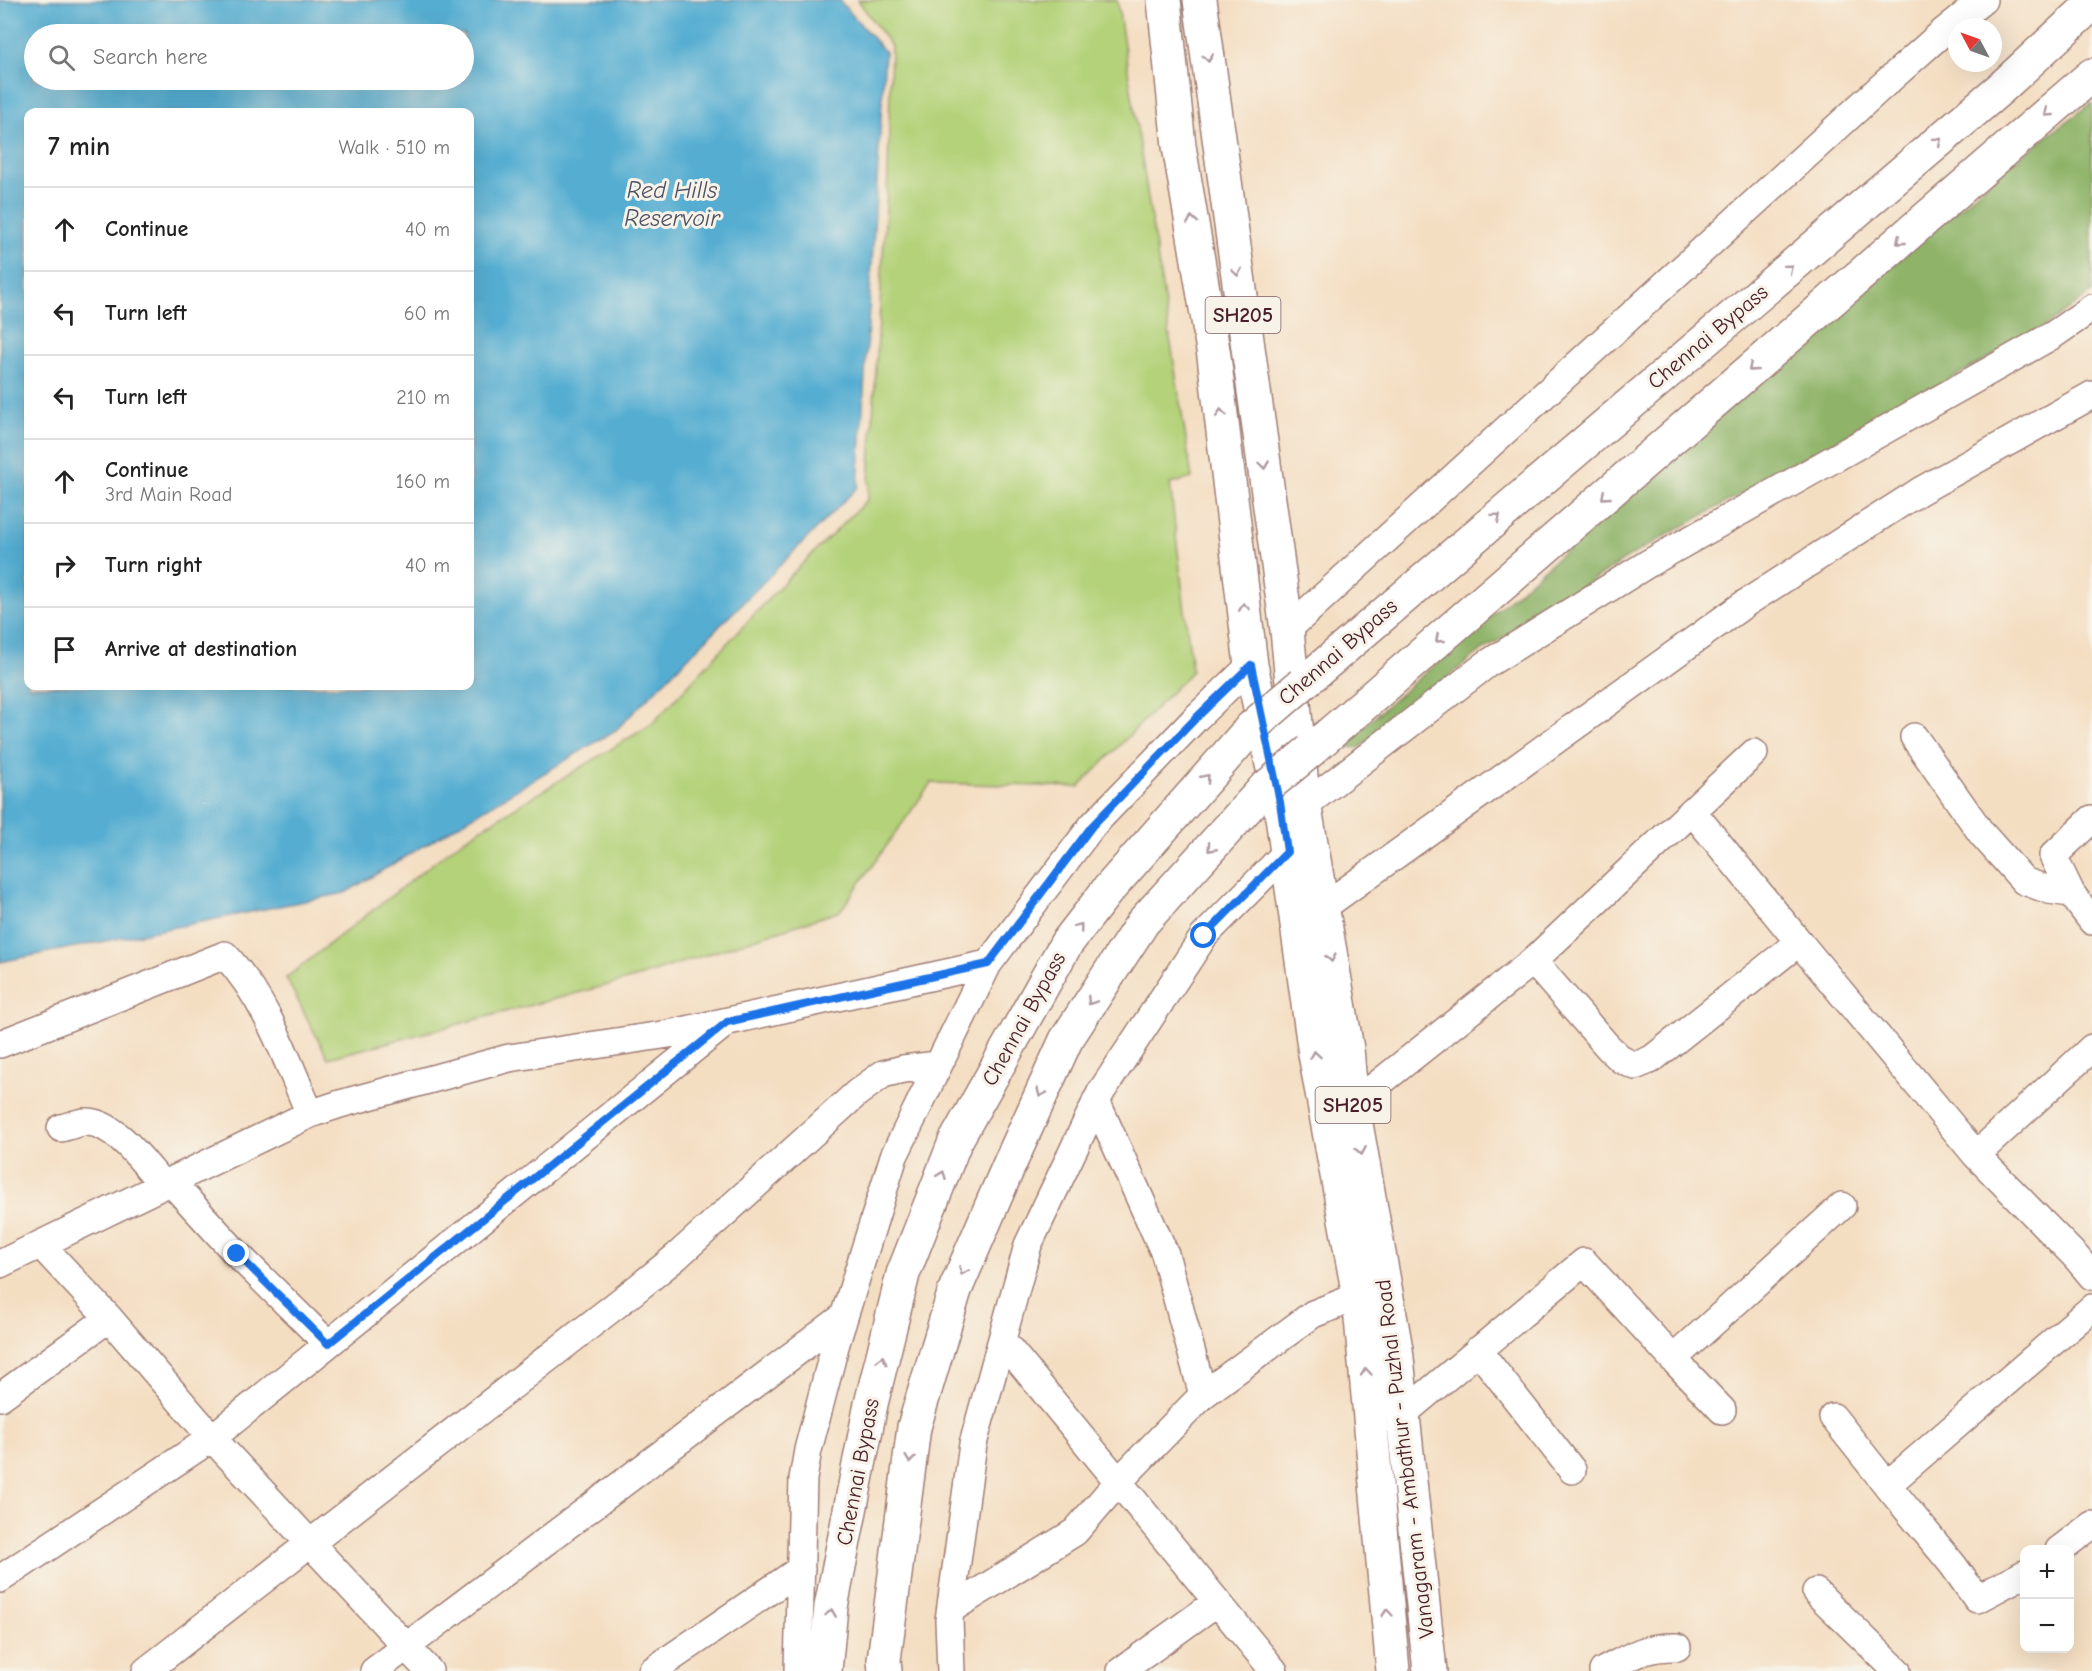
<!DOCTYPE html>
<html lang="en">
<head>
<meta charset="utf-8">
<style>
	:root { --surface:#fff; --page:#f6f6f6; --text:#222; --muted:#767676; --line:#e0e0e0 }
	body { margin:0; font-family:"Comic Neue",sans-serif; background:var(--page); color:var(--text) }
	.controls { position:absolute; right:18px; bottom:18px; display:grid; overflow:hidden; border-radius:12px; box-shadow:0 6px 24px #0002 }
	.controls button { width:54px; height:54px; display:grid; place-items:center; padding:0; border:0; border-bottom:2px solid var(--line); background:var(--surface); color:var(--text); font:30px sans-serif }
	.compass { position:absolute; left:1948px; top:18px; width:54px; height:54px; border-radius:50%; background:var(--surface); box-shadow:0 6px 24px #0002; rotate:311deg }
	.stop { position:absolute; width:18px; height:18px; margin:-14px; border:4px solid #1a73e8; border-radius:50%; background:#fff }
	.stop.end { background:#1a73e8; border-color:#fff; box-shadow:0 2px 6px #0008 }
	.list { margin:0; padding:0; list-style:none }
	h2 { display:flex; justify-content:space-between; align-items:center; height:78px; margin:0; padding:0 24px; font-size:26px }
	h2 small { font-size:20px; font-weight:400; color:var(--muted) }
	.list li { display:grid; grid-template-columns:39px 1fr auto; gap:18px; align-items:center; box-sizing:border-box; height:84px; padding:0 24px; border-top:2px solid var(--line) }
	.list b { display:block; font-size:22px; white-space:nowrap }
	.list p { margin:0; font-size:20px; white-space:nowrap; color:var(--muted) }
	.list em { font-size:20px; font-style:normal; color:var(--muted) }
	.icon { flex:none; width:33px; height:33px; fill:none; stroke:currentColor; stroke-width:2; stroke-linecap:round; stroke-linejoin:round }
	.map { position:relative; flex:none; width:2092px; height:1671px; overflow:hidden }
	.search { position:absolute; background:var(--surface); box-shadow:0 6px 24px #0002; left:24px; top:24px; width:450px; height:66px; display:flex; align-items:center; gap:15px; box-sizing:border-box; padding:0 21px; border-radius:33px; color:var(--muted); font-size:22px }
	.panel { position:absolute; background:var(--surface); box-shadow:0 6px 24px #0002; left:24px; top:108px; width:450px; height:582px; border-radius:12px }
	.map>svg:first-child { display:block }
</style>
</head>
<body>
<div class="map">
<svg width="2092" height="1671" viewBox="0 0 2092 1671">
	<rect width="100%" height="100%" fill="#f7f3e8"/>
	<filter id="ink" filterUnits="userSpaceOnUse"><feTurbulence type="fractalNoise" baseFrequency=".0167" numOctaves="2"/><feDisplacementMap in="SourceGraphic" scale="12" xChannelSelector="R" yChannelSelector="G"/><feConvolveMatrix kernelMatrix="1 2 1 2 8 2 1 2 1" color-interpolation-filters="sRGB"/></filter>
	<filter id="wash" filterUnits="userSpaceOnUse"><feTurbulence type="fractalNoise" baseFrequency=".008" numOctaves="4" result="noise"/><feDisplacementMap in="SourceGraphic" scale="24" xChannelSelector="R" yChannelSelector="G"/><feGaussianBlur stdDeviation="1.35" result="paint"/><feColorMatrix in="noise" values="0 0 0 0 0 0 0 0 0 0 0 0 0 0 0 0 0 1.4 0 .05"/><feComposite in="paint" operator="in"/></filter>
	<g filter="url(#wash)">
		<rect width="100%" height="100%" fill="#f4dec2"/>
		<path fill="#b4d279" stroke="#7f7852" stroke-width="1.5" d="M 858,0 L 1117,0 L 1192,478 L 1170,484 L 1192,671 L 1079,787 L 931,783 L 840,911 L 635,978 L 328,1058 L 286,978 L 464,839 L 652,724 L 789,577 L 868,499 L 888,175 L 891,46 Z"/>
		<path fill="#8fb469" stroke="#6c6a4a" stroke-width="1.5" d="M 2092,103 L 2092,292 L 2046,326 L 1638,551 L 1477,654 L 1359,748 L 1341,746 L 2006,167 Z"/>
		<path fill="#54add1" stroke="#4f667e" stroke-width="1.5" fill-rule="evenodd" d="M 0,0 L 839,0 L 885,52 L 858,487 L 616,730 L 345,893 L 0,962 ZM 34,34 L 464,34 L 464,80 L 34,80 ZM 28,112 L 470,112 L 470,686 L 28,686 Z"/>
	</g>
	<g filter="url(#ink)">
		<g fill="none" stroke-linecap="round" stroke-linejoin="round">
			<defs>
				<path id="minor" d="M 1287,630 L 1880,88 L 1942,33 L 1983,0
					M 1914,737 L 1982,834 L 2024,881 L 2049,890 L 2071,893
					M 1305,805 L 1487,664 L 1649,563 L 2053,335 L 2092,308
					M 1692,811 L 1799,942
					M 2092,819 L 2053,856 L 2071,893 L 2092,921
					M 1322,908 L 1746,603 L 1920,491 L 2092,395
					M 1533,961 L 1754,753
					M 0,1044 L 225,955 C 267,1001 286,1058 310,1114
					M 1096,1101 L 1165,1254 L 1203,1395
					M 1353,1104 L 1533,961 L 1608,1047 L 1622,1060 L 1635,1066 L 1652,1059 L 1799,942 L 1976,1155 L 2076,1257 L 2092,1276
					M 61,1128 C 69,1126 77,1123 84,1122 C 115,1120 145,1165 163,1185
					M 1976,1155 L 2092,1048
					M 171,1182 L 237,1254 L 328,1344
					M 41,1245 L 109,1318 L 212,1438 L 429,1671
					M 0,1264 L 310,1114 L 340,1104 L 509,1058 L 669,1034 L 988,964
					M 1002,1340 L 1274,1671
					M 1478,1350 L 1572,1470
					M 1673,1359 L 1842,1206
					M 0,1397 L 109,1318
					M 1404,1413 L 1584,1262 L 1673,1359 L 1722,1410
					M 1833,1417 L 1887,1485 L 1953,1565 L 1977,1599 L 2024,1574
					M 1887,1485 L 2092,1308
					M 2059,1550 L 2092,1525
					M 0,1579 L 212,1438 L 723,1025
					M 1816,1592 L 1897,1671
					M 951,1609 L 1075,1532 L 1118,1482 L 1203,1395 L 1313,1314 L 1359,1296
					M 146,1671 L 634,1291 L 676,1257 L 857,1093 L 883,1074 L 903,1069 L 938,1065
					M 374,1671 L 843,1317
					M 652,1671 L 801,1569
					M 798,1671 L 803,1479 L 808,1450 L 835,1346 L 894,1156 L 988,964 L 1092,826 L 1196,718 L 1251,665
					M 951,1671 L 949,1620 L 973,1444 L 1028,1245 L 1101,1092 L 1204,936 L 1287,852 L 1300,842
					M 1121,1671 L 1217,1602
					M 1603,1671 C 1632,1656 1644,1646 1677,1647"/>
				<path id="major" d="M 1164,0 L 1179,146 L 1214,356 L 1251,665 L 1280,802 L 1315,1054 L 1359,1296 L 1393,1671
					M 1200,0 L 1287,630 L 1303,797 L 1347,1049 L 1351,1096 L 1396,1349 L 1430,1671"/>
				<path id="highway" d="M 1302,684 L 2001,88 L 2092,4
					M 1310,751 L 2092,75
					M 825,1671 L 831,1607 L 871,1404 L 903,1274 L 955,1142 L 1066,944 L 1107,891 L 1252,727
					M 885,1671 L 884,1660 L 914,1427 L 955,1290 L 1010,1163 L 1066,1040 L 1143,922 L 1264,789"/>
			</defs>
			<use href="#minor" stroke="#9f7e76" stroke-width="30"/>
			<use href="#major" stroke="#9f7e76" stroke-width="36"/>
			<use href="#highway" stroke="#9f7e76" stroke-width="36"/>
			<use href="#minor" stroke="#fff" stroke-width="27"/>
			<use href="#major" stroke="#fff" stroke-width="33"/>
			<use href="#highway" stroke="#fff" stroke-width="33"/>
			<defs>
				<path id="highway-bridge" d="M 1252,727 L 1302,684
					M 1264,789 L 1310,751"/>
			</defs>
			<use href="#highway-bridge" stroke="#9f7e76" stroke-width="36" stroke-linecap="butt"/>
			<use href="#highway-bridge" stroke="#fff" stroke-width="33"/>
		</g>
		<defs><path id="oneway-chevron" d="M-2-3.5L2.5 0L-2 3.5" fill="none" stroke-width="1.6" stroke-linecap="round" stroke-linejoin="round" transform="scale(1.5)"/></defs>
		<g stroke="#ae9aa0">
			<use href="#oneway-chevron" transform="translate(1208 58) rotate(82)"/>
			<use href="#oneway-chevron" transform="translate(2048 113) rotate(139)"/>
			<use href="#oneway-chevron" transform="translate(1938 141) rotate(-40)"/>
			<use href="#oneway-chevron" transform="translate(1192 220) rotate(-99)"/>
			<use href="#oneway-chevron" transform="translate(1900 241) rotate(139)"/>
			<use href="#oneway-chevron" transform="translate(1789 268) rotate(-40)"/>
			<use href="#oneway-chevron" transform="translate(1237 272) rotate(82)"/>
			<use href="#oneway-chevron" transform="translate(1752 368) rotate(139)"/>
			<use href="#oneway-chevron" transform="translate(1221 413) rotate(-97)"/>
			<use href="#oneway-chevron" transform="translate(1264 465) rotate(82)"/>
			<use href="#oneway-chevron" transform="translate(1605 496) rotate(139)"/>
			<use href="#oneway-chevron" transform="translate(1497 517) rotate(-40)"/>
			<use href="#oneway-chevron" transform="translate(1244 607) rotate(-97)"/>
			<use href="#oneway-chevron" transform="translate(1439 639) rotate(139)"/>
			<use href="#oneway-chevron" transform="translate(1206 778) rotate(-49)"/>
			<use href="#oneway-chevron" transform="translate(1211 848) rotate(132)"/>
			<use href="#oneway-chevron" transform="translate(1079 927) rotate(-52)"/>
			<use href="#oneway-chevron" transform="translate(1331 958) rotate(80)"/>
			<use href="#oneway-chevron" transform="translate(1091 1001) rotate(123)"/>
			<use href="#oneway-chevron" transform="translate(1315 1055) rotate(-99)"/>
			<use href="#oneway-chevron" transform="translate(1041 1093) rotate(114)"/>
			<use href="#oneway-chevron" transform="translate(1361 1151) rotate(80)"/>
			<use href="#oneway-chevron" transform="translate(942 1175) rotate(-69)"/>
			<use href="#oneway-chevron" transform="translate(963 1271) rotate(113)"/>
			<use href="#oneway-chevron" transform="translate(882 1360) rotate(-76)"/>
			<use href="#oneway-chevron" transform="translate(1366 1372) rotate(-95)"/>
			<use href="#oneway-chevron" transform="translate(910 1459) rotate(97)"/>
			<use href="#oneway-chevron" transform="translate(831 1613) rotate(-82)"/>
			<use href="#oneway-chevron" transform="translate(1387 1613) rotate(-95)"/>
		</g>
	</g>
	<g fill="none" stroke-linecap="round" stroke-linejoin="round" filter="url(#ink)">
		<path stroke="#1a73e8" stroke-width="8" d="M 237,1254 L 328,1344 L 727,1022 L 988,964 L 1092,826 L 1196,718 L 1251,665 L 1280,802 L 1287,852 L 1204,936"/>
	</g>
	<g text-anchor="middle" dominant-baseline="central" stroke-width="6" stroke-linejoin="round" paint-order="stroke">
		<g fill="#f7f3e8" stroke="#7e5f64" stroke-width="1.5">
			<rect x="1205.5" y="297" width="75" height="36" rx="4.5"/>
			<rect x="1315.5" y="1087" width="75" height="36" rx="4.5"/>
		</g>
		<g font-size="21" font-weight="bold" fill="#4a1f2b">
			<text x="1243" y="315">SH205</text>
			<text x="1353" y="1105">SH205</text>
		</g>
		<g font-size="22" fill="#4a1f2b" stroke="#f7f3e8">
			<text transform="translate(1708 337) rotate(-40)">Chennai Bypass</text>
			<text transform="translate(1338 652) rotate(-41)">Chennai Bypass</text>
			<text transform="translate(1024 1019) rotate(-61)">Chennai Bypass</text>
			<text transform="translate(1405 1459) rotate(-97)">Vanagaram - Ambathur - Puzhal Road</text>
			<text transform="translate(858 1472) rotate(-79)">Chennai Bypass</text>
		</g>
		<g font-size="24" font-style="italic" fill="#4e5165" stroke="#f7f3e8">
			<text x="672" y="190">Red Hills<tspan x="672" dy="28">Reservoir</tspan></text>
		</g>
	</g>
</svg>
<div class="controls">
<button>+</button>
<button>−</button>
</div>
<svg class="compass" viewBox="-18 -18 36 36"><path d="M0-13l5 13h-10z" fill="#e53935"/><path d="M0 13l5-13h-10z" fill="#767676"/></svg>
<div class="stop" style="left:1204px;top:936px"></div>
<div class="stop end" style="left:237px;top:1254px"></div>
<div class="search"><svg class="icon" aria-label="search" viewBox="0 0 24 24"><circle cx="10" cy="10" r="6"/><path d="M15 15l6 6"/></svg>Search here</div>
<section class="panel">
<h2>7 min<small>Walk · 510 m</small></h2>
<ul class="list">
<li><svg class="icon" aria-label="ahead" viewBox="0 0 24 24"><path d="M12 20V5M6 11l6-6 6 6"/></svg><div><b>Continue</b></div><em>40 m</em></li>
<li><svg class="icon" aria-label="left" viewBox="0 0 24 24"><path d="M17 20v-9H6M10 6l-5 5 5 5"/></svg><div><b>Turn left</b></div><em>60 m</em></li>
<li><svg class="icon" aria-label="left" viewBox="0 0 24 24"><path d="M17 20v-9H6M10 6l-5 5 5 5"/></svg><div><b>Turn left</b></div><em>210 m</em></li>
<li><svg class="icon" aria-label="ahead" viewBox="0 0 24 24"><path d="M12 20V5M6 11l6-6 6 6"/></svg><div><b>Continue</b><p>3rd Main Road</p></div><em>160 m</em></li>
<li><svg class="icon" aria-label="right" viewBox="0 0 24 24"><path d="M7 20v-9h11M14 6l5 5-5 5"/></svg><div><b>Turn right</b></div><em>40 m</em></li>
<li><svg class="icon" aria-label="arrive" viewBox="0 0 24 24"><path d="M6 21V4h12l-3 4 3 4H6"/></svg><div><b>Arrive at destination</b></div></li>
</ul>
</section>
</div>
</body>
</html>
